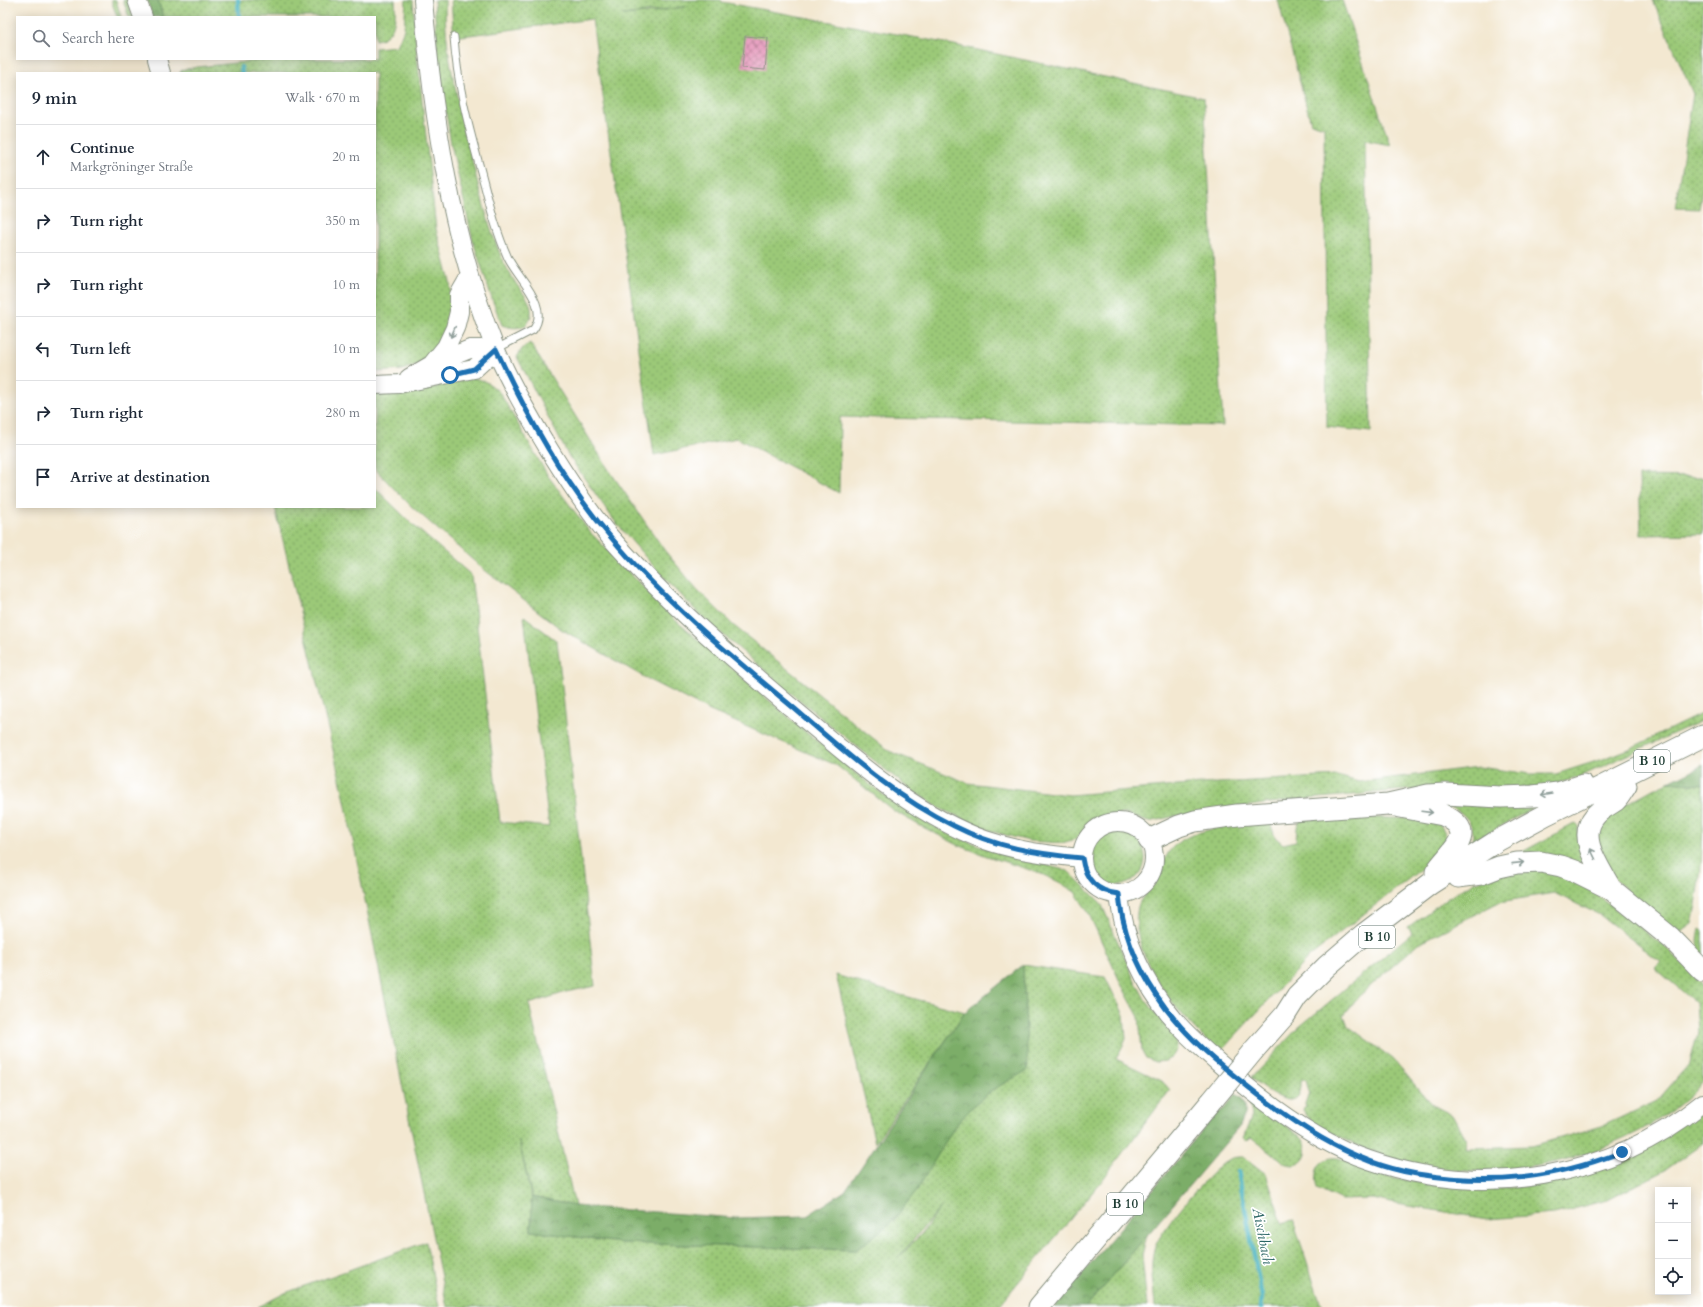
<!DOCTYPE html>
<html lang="en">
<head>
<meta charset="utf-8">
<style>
	:root { --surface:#fff; --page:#f6f6f7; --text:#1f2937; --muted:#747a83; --line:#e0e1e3 }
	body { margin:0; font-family:Cardo,serif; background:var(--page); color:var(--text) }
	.controls { position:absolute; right:12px; bottom:12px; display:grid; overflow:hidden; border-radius:0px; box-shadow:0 2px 10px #0003 }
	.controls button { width:36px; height:36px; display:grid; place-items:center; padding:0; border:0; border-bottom:1px solid var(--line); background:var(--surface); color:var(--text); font:20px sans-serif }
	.stop { position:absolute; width:12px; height:12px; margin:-9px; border:3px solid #1f6fb2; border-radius:50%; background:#fff }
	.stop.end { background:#1f6fb2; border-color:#fff; box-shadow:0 1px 4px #0008 }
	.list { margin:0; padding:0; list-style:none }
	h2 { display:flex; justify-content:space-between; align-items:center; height:52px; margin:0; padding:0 16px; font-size:17px }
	h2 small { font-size:13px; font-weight:400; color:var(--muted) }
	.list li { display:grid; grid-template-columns:26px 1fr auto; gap:12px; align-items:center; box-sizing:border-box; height:64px; padding:0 16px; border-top:1px solid var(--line) }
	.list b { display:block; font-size:15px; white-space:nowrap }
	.list p { margin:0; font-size:13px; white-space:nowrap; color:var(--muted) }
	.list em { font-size:13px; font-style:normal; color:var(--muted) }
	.icon { flex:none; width:22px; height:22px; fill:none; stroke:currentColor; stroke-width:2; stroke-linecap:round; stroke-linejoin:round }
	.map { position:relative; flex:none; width:1703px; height:1307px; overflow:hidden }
	.search { position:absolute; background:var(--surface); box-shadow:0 2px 10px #0003; left:16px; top:16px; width:360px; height:44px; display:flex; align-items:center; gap:10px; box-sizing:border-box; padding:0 14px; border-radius:0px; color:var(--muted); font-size:15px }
	.panel { position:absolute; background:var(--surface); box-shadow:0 2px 10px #0003; left:16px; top:72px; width:360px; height:436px; border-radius:0px }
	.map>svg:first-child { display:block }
</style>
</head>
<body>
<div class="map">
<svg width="1703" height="1307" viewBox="0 0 1703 1307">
	<defs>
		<pattern id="grass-dots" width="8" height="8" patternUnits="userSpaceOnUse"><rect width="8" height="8" fill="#9bc978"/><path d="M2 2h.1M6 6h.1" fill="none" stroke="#7ea463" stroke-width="1.8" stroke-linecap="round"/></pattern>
		<pattern id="forest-crowns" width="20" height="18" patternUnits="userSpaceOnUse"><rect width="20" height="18" fill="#7cad68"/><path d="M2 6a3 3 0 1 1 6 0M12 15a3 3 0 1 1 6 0" fill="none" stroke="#658e56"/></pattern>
		<pattern id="building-cross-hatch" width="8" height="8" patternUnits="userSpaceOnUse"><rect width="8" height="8" fill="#e8a3c2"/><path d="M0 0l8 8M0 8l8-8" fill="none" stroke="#bb869e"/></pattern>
	</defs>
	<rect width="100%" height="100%" fill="#fff"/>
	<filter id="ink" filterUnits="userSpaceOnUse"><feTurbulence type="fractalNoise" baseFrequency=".025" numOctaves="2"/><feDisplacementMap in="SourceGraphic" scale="8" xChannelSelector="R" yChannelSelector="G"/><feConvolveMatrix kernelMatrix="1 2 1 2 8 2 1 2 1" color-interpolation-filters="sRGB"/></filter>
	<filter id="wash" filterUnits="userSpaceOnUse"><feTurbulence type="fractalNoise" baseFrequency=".012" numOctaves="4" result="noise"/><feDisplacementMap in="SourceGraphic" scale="16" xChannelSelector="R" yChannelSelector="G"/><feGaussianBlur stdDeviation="0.9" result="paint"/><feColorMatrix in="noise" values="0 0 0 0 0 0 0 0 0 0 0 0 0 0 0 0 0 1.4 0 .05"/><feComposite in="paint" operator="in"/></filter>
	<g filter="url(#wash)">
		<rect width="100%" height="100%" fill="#f3e8d1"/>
		<path fill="url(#grass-dots)" stroke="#5d8356" fill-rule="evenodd" d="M 111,0 L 116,0 L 121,17 L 117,17 Z
			M 123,0 L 127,0 L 133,17 L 129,17 Z
			M 158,0 L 395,0 C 396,16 396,38 375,40 L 375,17 L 163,17 Z
			M 406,0 L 413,0 L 416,45 L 436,229 L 450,282 L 452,302 L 450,325 L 434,353 L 418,364 L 403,370 L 375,372 L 375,73 L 179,73 L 182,70 L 197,67 L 273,59 L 375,59 L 375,48 L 397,46 L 404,29 Z
			M 434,0 L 445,0 C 444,46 455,87 465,131 C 475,172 484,214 500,254 C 504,264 511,276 517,285 C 522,293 530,299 531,309 C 533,328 517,331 502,325 L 492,299 L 473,241 L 451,144 L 438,61 Z
			M 451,0 L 721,0 L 722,2 L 940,42 L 1204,98 L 1223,426 L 840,417 L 839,493 L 737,438 L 654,455 L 592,19 L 454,37 ZM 690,6 L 648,13 L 623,15 Z
			M 1278,0 L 1342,0 L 1390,145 L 1365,140 L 1371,432 L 1327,427 L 1324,127 L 1311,123 Z
			M 1653,0 L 1703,0 L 1703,186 L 1699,209 L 1675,208 L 1693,94 Z
			M 530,343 L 607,467 L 665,551 L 696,588 L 734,626 L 889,751 L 968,783 L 1070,795 L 1200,784 L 1337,776 L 1359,782 L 1479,767 L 1531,774 L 1556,774 L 1603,759 L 1629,749 L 1703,713 L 1703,720 L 1577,778 L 1539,788 L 1403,790 L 1363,794 L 1286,801 L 1181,815 L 1148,822 L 1125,814 L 1118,814 L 1100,817 L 1075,839 L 1062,843 L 1029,841 L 994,832 L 941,809 L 908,788 L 791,693 L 700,615 L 656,569 L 616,523 L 568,455 L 517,357 L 522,349 Z
			M 472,378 C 485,380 491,384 500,393 L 548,476 L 590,532 L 674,619 L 807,733 L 858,775 L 897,805 L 920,819 L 951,835 L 1004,854 L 1068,871 L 1101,903 L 1133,977 L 1145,999 L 1175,1038 L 1177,1049 L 1172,1057 L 1165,1061 L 1156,1062 L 1146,1058 L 1142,1051 L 1139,1017 L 1122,986 L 1088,912 L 1075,892 L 1059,882 L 1039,873 L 987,856 L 958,845 L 917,824 L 894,811 L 836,765 L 710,711 L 649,680 L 561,629 L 482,568 L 410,505 L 375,469 L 375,395 L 411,393 Z
			M 1639,476 L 1703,477 L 1703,534 L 1641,535 Z
			M 375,488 L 413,525 L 471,575 L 500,822 L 549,827 L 524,616 L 557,641 L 595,986 L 566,992 L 529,1004 L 575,1206 L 532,1197 L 519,1141 L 532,1201 L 531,1231 L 621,1243 L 856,1250 L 939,1153 L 955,1126 L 976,1103 L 992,1090 L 1027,1070 L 1023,965 L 1105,977 L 1124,1015 L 1126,1039 L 1116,1059 L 1162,1081 L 1170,1090 L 1100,1183 L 998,1307 L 447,1307 L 344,796 L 275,507 L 375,507 ZM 941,1207 L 922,1233 L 897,1259 Z
			M 1669,782 L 1703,785 C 1703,829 1703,882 1692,924 L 1682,931 L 1671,928 L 1639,903 L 1613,876 L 1597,839 L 1599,826 L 1611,812 L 1653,789 Z
			M 1440,804 L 1537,806 L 1473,842 C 1472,838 1473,837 1473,833 C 1471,816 1455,807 1440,804 Z
			M 1347,817 L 1426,819 L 1438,822 C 1451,839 1447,843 1434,859 L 1309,957 L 1219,1053 C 1185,1021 1127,958 1138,907 C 1140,897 1150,891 1155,883 C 1162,871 1163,858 1172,848 C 1190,827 1244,824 1270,822 L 1275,837 L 1283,844 L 1296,841 L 1297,827 L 1300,820 Z
			M 1576,823 L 1578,825 L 1578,836 L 1590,865 L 1522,852 Z
			M1091 858a27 27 0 1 1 54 0a27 27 0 1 1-54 0Z
			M 1546,869 L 1592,891 L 1665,947 L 1685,966 L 1700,983 L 1703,989 L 1703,1081 C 1690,1099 1669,1113 1650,1125 C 1588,1162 1500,1180 1428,1167 C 1409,1163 1390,1158 1372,1151 C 1356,1146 1343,1139 1328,1131 C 1324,1128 1317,1125 1313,1122 C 1309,1119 1306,1114 1303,1110 L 1309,1092 L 1306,1080 L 1301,1080 C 1303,1121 1264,1088 1251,1078 L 1298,1028 L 1412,933 L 1408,927 C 1436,907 1465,882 1500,873 C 1514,869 1531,870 1546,869 ZM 1554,893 L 1600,915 L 1661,962 L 1655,968 L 1696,1003 L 1698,1032 L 1690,1063 L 1657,1101 L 1602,1126 L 1532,1146 L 1465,1148 L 1466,1140 L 1452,1115 L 1431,1104 L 1393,1059 L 1348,1026 L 1344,1015 L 1358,997 L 1419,943 L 1499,902 Z
			M 1700,929 L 1703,931 L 1703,954 C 1696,947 1698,938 1700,929 Z
			M 836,975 L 893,993 L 965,1012 L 875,1143 Z
			M 1249,1098 L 1301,1137 C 1314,1152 1302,1171 1284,1163 L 1251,1137 L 1247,1141 L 1243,1138 L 1252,1116 Z
			M 1703,1112 L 1703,1143 L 1667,1169 L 1608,1200 L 1554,1214 L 1488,1219 L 1391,1203 L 1373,1199 L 1341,1200 L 1317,1188 C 1312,1171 1320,1156 1338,1158 L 1382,1175 L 1431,1185 L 1497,1189 L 1545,1184 Z
			M 1244,1157 L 1266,1174 L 1282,1223 L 1293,1220 L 1322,1307 L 1155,1307 C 1154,1288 1149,1267 1154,1249 C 1160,1230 1214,1165 1232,1158 C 1235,1157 1240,1157 1244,1157 Z
			M 1147,1235 L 1142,1255 L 1147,1307 L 1086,1307 Z
			M 426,1242 L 439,1307 L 258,1307 L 285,1293 Z"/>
		<path fill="url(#forest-crowns)" stroke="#4e754e" d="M 147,0 L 158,0 L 163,17 L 152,17 Z
			M 1703,765 L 1703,785 L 1669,782 Z
			M 1023,965 L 1028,1070 L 992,1090 L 976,1103 L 955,1126 L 917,1190 L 893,1221 L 856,1250 L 621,1243 L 531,1231 L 532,1197 L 575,1206 L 736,1218 L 807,1216 L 845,1191 L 965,1012 Z
			M 1236,1094 L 1241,1098 L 1245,1105 L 1245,1114 L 1240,1126 L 1086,1307 L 1054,1307 L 1215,1115 L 1224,1109 Z"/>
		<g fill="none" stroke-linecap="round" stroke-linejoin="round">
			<path stroke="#44b1c0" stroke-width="4.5" d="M 238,0 L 239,17
				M 241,67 L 242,73
				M 1238,1171 L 1262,1297 L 1261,1307"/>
		</g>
		<g id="blocks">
			<path fill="url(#building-cross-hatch)" d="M 745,36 L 768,38 L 765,70 L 742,68 Z"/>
		</g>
	</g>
	<g filter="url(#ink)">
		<use href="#blocks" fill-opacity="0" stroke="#899282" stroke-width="1"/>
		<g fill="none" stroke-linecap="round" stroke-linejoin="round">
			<defs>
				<path id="lane" d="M 454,37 C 457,82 468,125 480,168 C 488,198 495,229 508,258 C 518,279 551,306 533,330 L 496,349"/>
				<path id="secondary" d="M 137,0 L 143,17
					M 423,0 C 433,118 451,238 495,348 C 510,384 530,418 550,451 C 568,480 588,511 610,537 C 665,600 729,655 793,709 C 853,759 911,813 985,840 C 1017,851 1049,855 1082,858
					M 157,59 L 161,73
					M 433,363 L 446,347 L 455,328 L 459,312 L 459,295 L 470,276
					M 409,378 L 433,364 L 470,349 L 496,349
					M 375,385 L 399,384 L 474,369 L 496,349
					M1082 858a36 36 0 1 1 72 0a36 36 0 1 1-72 0Z
					M 1119,894 C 1123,940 1145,986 1175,1021 C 1188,1037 1205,1050 1220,1064 C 1262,1101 1315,1142 1369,1160 C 1483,1200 1609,1179 1703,1103"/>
				<path id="primary" d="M 1395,806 L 1443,815 C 1482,833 1447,853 1436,872
					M 1149,840 L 1179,826 L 1195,821 L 1237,815 L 1388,804 L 1428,795 L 1445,794 L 1501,797 L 1533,796 L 1558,793 L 1583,785
					M 1458,877 L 1481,874 L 1499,867 L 1517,863 L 1541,862 L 1561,866 L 1575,871 L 1611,889 L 1671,938 L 1703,971
					M 1611,889 C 1600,868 1576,838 1595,816 C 1600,809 1608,806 1615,801 C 1619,798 1622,791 1626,786
					M 1254,1050 L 1285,1015 L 1297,996 L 1327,966 L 1364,934 L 1430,884 L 1497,841 L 1547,814 L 1703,736
					M 1039,1307 L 1211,1102"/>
			</defs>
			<use href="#lane" stroke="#899282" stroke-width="9"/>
			<use href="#secondary" stroke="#899282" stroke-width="20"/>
			<use href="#primary" stroke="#899282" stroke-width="23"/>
			<use href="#lane" stroke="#fff" stroke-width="7"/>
			<use href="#secondary" stroke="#fff" stroke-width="18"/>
			<use href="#primary" stroke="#fff" stroke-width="21"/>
			<defs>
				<path id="primary-bridge" d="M 1211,1102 L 1254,1050"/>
			</defs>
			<use href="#primary-bridge" stroke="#899282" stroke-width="23" stroke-linecap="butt"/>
			<use href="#primary-bridge" stroke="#fff" stroke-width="21"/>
		</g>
		<defs><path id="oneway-shaft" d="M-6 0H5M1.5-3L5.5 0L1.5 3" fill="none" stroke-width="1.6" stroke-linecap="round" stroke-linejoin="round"/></defs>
		<g stroke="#8f9e9a">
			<use href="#oneway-shaft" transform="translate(453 332) rotate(113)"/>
			<use href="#oneway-shaft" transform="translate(1547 794) rotate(171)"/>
			<use href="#oneway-shaft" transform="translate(1427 812) rotate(7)"/>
			<use href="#oneway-shaft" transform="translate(1593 854) rotate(-116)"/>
			<use href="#oneway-shaft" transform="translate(1518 863) rotate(-6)"/>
		</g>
	</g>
	<g fill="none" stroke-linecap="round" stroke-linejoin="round" filter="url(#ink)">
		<path stroke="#1f6fb2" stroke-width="5" d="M 450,375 L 474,369 L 496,349 C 525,412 564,482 609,535 C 663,600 730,655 795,709 C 845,752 894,797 954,826 C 995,847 1037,854 1082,858 C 1085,880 1098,892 1119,894 C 1122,930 1137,966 1157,996 C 1178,1028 1207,1054 1237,1078 C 1290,1121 1349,1163 1417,1174 C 1493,1186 1551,1179 1622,1152"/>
	</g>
	<g text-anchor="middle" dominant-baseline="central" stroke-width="3.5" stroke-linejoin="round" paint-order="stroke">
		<g fill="#fff" stroke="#627771" stroke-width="1">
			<rect x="1634" y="750" width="36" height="22" rx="3"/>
			<rect x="1359" y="926" width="36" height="22" rx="3"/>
			<rect x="1107" y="1193" width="36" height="22" rx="3"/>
		</g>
		<g font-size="13" font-weight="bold" fill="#1f3d34">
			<text x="1652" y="761">B 10</text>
			<text x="1377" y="937">B 10</text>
			<text x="1125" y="1204">B 10</text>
		</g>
		<g font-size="15" font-style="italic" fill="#2c6665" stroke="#fff">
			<text transform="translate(1263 1236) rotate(79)">Aischbach</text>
		</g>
	</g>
</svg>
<div class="controls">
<button>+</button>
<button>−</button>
<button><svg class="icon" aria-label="locate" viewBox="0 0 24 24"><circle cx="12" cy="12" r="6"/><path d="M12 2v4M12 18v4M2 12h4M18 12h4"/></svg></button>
</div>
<div class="stop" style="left:450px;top:375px"></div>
<div class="stop end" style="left:1622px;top:1152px"></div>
<div class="search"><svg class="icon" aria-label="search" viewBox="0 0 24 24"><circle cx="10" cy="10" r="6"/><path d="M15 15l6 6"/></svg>Search here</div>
<section class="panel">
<h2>9 min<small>Walk · 670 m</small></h2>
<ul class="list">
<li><svg class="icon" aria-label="ahead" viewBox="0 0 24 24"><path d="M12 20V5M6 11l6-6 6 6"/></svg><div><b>Continue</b><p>Markgröninger Straße</p></div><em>20 m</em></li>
<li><svg class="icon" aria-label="right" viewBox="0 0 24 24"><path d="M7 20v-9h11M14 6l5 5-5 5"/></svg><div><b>Turn right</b></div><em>350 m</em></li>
<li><svg class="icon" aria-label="right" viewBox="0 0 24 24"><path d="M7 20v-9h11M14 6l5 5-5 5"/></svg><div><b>Turn right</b></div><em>10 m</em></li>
<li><svg class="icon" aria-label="left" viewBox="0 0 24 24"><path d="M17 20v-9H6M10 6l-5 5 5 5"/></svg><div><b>Turn left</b></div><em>10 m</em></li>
<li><svg class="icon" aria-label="right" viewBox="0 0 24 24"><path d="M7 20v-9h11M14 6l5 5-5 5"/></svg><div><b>Turn right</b></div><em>280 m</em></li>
<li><svg class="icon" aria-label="arrive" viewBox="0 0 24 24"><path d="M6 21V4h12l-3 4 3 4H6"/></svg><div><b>Arrive at destination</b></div></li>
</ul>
</section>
</div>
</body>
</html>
